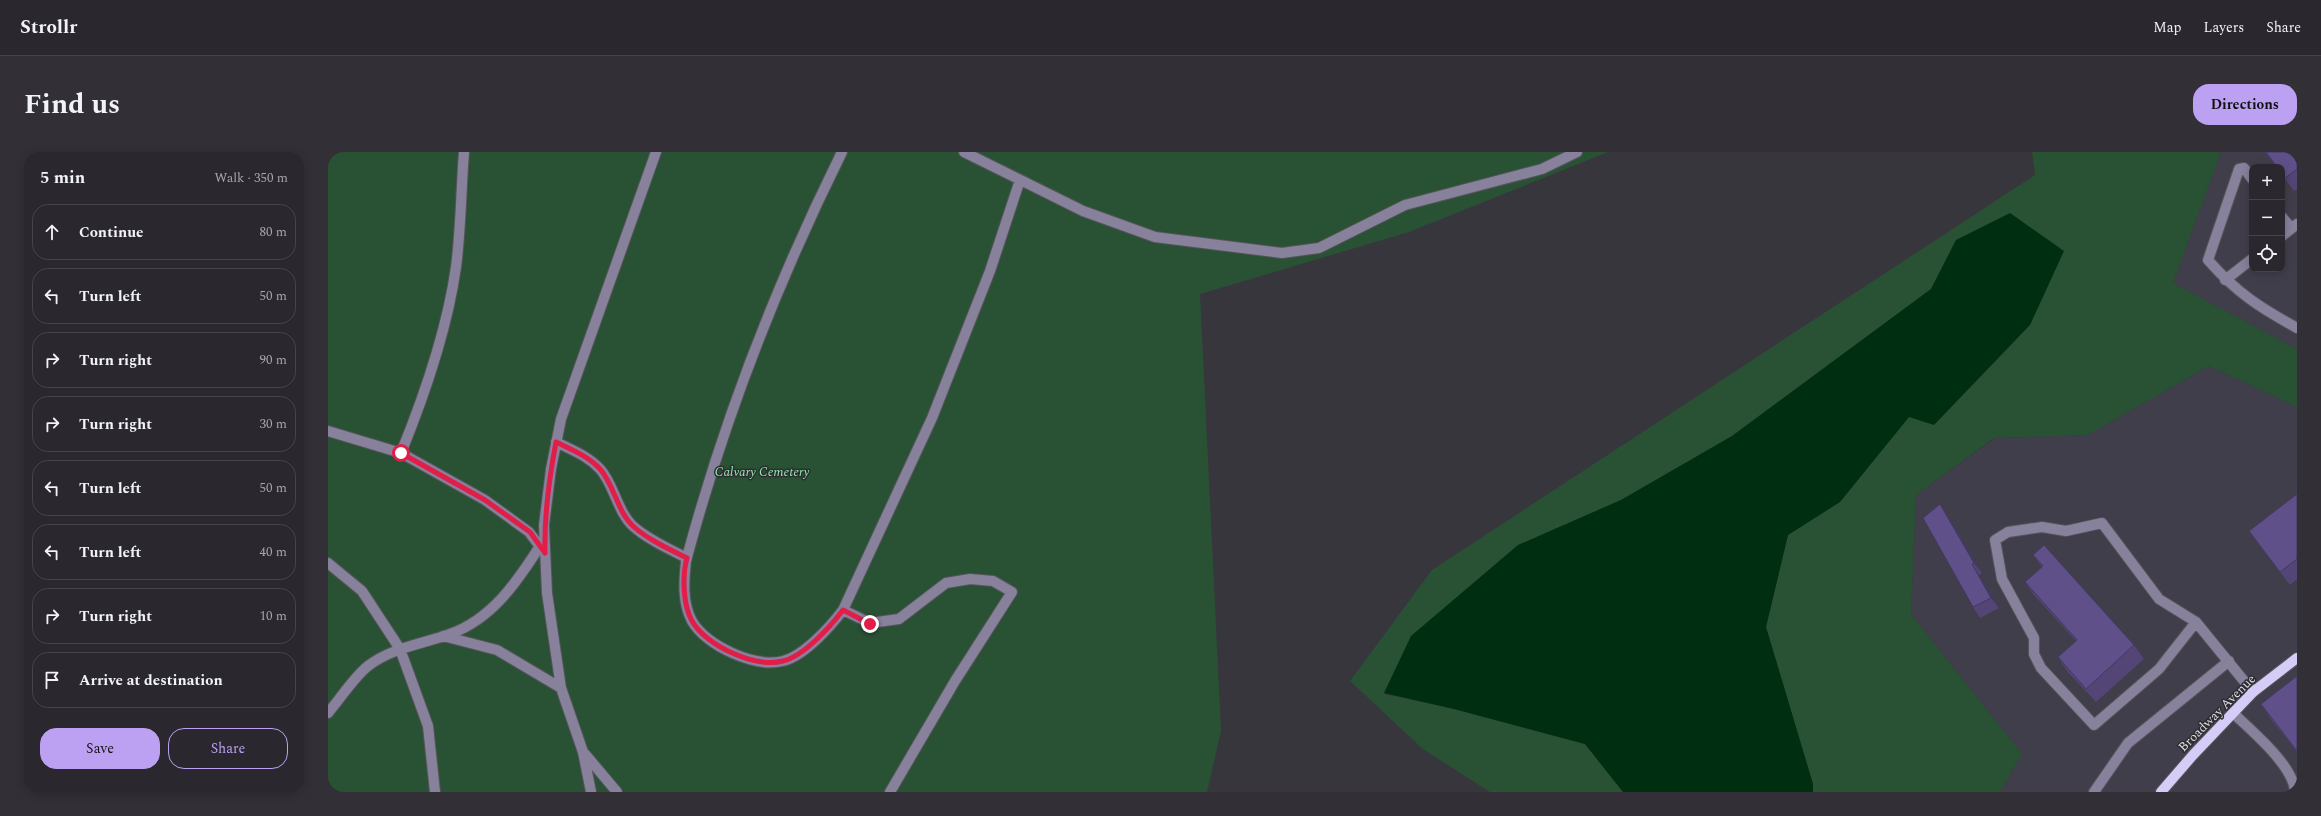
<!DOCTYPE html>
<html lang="en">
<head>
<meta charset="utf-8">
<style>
	:root { --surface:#2a282e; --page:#323036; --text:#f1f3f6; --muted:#a5a6aa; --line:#46444a; --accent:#bca0f2 }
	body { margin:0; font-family:Spectral,serif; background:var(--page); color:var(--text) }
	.controls { position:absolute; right:12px; top:12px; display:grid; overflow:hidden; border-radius:8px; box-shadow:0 2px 10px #0003 }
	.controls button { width:36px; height:36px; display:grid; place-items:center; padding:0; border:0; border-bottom:1px solid var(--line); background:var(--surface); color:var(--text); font:20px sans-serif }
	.stop { position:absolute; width:12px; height:12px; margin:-9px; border:3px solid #e11d48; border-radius:50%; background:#fff }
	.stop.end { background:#e11d48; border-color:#fff; box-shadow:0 1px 4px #0008 }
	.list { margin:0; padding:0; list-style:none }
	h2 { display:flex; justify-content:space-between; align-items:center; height:52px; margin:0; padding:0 16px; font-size:17px }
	h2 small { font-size:13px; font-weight:400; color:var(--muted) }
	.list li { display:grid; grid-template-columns:26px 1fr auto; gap:12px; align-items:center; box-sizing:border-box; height:56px; margin:0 8px 8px; padding:0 8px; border:1px solid var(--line); border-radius:16px }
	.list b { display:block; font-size:15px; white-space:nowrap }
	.list em { font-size:13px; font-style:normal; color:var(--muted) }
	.actions { display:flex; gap:8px; padding:12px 16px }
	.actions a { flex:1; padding:9px 0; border:1px solid var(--accent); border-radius:16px; text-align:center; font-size:14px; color:var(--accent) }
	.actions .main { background:var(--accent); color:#111 }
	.icon { flex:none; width:22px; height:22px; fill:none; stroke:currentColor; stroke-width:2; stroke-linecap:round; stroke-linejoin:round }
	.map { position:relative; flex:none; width:1969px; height:640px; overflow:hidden; border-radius:16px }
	header { display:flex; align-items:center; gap:24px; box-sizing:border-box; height:56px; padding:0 20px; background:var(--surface); border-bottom:1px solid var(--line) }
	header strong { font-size:19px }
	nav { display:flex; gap:22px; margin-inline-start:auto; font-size:14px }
	.intro { display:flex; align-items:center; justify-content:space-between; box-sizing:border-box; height:96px; padding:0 24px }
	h1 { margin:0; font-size:28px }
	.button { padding:10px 18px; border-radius:16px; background:var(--accent); color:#111; font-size:14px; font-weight:700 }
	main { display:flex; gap:24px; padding:0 24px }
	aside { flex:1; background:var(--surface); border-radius:16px; box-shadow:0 2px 10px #0003 }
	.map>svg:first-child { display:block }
</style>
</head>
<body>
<header>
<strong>Strollr</strong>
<nav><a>Map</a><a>Layers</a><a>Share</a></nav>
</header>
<div class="intro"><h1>Find us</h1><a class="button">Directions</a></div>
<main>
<aside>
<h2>5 min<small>Walk · 350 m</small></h2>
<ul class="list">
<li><svg class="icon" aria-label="ahead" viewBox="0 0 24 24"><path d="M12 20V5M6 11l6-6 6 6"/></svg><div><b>Continue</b></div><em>80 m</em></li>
<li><svg class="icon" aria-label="left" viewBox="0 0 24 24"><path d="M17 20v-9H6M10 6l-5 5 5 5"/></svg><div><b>Turn left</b></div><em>50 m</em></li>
<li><svg class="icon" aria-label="right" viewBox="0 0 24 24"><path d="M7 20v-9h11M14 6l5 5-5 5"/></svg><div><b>Turn right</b></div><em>90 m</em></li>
<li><svg class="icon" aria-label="right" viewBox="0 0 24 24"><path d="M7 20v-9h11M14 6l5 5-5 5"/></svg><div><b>Turn right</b></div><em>30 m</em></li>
<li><svg class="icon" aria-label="left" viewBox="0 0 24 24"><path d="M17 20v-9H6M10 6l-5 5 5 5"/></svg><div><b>Turn left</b></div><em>50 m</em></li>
<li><svg class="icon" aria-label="left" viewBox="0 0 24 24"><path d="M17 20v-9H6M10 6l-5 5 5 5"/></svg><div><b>Turn left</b></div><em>40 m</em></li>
<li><svg class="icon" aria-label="right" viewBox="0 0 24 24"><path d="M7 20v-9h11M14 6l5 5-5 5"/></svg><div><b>Turn right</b></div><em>10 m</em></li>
<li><svg class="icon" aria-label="arrive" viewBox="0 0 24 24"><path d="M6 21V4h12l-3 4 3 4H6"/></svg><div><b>Arrive at destination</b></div></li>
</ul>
<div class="actions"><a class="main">Save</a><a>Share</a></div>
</aside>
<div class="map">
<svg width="1969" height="640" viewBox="0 0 1969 640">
	<rect width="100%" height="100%" fill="#38363d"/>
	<path fill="#413e4b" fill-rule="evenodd" d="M 1893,0 L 1969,0 L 1969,197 L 1845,131 ZM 1924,15 L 1954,15 L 1954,117 L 1924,117 Z
		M 1881,214 L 1969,255 L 1969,640 L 1672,640 L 1694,602 L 1583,462 L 1588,343 L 1667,286 L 1760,283 Z"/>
	<path fill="#295235" d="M 0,0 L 1280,0 L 1081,80 L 872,142 L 893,579 L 879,640 L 0,640 Z
		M 1704,0 L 1893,0 L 1845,131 L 1969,197 L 1969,255 L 1881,214 L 1760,283 L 1666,286 L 1588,343 L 1583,462 L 1694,602 L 1672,640 L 1485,640 L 1485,632 L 1438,475 L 1460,383 L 1512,350 L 1581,265 L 1628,88 L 1603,137 L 1404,284 L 1293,348 L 1190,393 L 1056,542 L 1126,557 L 1257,592 L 1295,640 L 1162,640 L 1095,597 L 1022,529 L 1104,418 L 1707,23 Z"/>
	<path fill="#002e11" d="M 1682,61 L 1736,99 L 1702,173 L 1606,273 L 1581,265 L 1512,350 L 1460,383 L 1438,475 L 1485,632 L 1485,640 L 1295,640 L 1257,592 L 1126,557 L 1056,541 L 1083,484 L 1190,393 L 1293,348 L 1404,284 L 1603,137 L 1628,88 Z"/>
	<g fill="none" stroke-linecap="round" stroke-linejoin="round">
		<defs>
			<path id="minor" d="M 514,0 C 450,129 395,270 358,409 C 356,428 354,451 364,469 C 378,494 427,516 455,509 C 476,504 502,475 515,458 L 604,266 L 662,119 L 692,28
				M 636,0 L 755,59 L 827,85 L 954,101 L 991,96 L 1077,53 L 1214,17 L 1249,0
				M 1924,27 L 1916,16 L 1911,17 L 1880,108 C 1909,141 1931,155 1969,176
				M 1954,65 L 1963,76
				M 1954,84 L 1969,72
				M 1897,128 L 1924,107
				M 0,279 L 73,301 L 157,348 L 201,380 L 216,400
				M 228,290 C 244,298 260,304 272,317 C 286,332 289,360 306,375 C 321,388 341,397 359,406
				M 73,301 C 97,242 119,179 128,115 C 133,77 133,38 136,0
				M 0,411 L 34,439 L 72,497 L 100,574 L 107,640
				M 515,458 L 542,471 L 571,467 L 618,431 L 642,427 L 665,429 L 684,440 L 627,529 L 562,640
				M 1868,470 L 1831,447 L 1774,371 L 1738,379 L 1714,375 L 1680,380 L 1667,388 L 1674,427 L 1706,486 L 1706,502 L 1713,516 L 1766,573 L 1831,517 L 1868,470 L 1925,540
				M 115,484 L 169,498 L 233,536
				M 0,561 C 12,547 26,525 40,514 C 63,496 94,492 122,482 C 164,467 189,430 212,394
				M 1905,561 C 1924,579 1966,614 1967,640
				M 257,602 L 289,640
				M 263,640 L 255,600 L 233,536 L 219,441 L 216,373 L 223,317 L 233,267 L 328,0
				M 1766,640 L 1800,591 L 1901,509"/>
			<path id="major" d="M 1833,640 L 1865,603 L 1925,540 L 1969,506"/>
		</defs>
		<use href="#minor" stroke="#56545a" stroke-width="12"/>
		<use href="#major" stroke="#56545a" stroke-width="12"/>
		<use href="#minor" stroke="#87819c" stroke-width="10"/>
		<use href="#major" stroke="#d5ccf8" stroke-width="10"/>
	</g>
	<path fill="#534576" d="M 1937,0 L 1969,0 L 1969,37 L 1966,39 L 1954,23 L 1954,15 L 1948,15 Z
		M 1969,342 L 1969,427 L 1962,433 L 1931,393 L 1921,379 Z
		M 1619,363 L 1654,421 L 1651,423 L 1671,456 L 1652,466 L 1645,455 Z
		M 1705,403 L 1806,493 L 1816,507 L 1768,550 L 1739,519 L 1730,505 L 1748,489 L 1706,443 L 1697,430 L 1714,415 Z
		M 1969,524 L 1969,600 L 1942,566 L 1933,552 Z"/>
	<path fill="#433860" d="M 1612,352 L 1619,363 L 1654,421 L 1646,411 Z
		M 1644,412 L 1651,423 L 1671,456 L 1663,446 Z"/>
	<path fill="#605089" stroke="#433860" d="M 1938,0 L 1969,0 L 1969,17 L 1957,26 L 1954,22 L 1954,15 L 1949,15 Z
		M 1969,342 L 1969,407 L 1952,420 L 1921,379 Z
		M 1612,352 L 1646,411 L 1644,412 L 1663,446 L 1645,455 L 1595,366 Z
		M 1716,393 L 1806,493 L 1758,537 L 1730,505 L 1749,488 L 1697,430 L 1715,414 L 1705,403 Z
		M 1969,524 L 1969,599 L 1933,552 Z"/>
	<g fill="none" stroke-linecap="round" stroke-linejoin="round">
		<path stroke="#e11d48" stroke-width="5" d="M 73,301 L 157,348 L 202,380 L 217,401 C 216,364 221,327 228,290 C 244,298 260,304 272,317 C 286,332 289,360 306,375 C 321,388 341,397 359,406 C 354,424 355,453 364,469 C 378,494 427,516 455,509 C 476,504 502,475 515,458 L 542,472"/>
	</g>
	<g text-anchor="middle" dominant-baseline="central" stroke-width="3" stroke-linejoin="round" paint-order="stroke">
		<g font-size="13" font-style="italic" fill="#95ebac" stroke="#2e2c33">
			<text x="434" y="320">Calvary Cemetery</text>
		</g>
		<g font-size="13" fill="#dddce0" stroke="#2e2c33">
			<text transform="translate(1889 561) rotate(-45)">Broadway Avenue</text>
		</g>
	</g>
</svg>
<div class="controls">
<button>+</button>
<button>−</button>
<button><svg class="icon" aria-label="locate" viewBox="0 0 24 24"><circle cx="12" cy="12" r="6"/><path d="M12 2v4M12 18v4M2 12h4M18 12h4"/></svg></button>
</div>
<div class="stop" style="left:73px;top:301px"></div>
<div class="stop end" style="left:542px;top:472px"></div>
</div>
</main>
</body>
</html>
